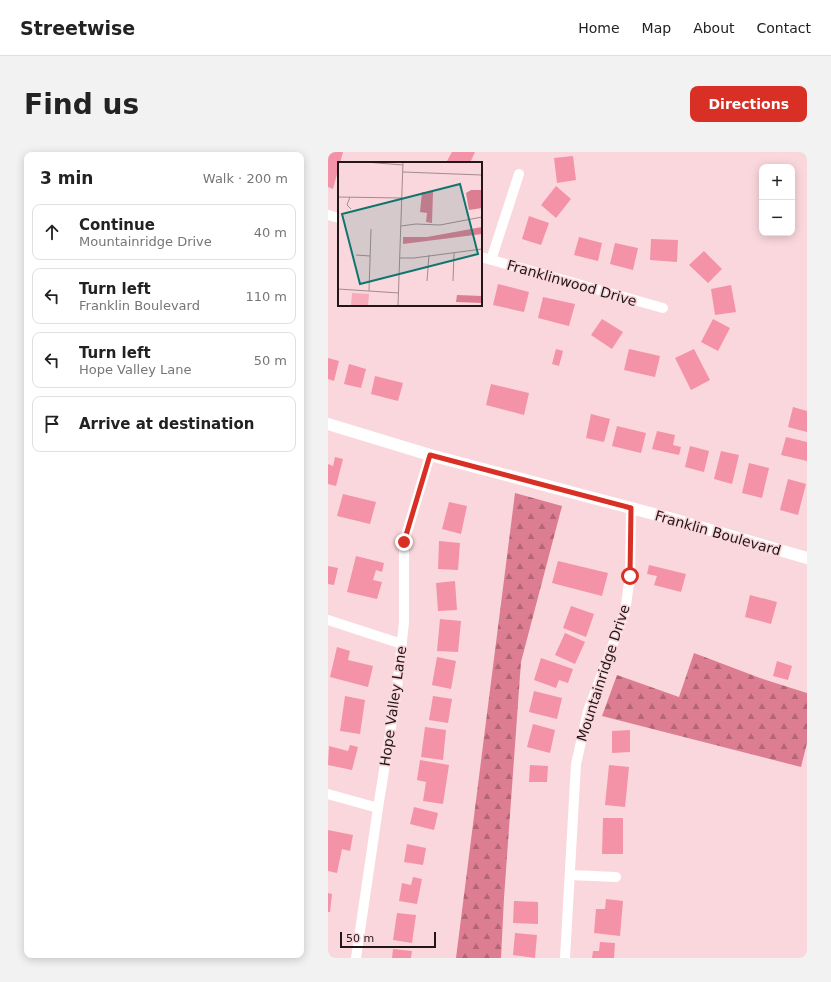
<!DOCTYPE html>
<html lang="en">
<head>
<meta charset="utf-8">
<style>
	:root { --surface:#fff; --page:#f2f2f2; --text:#222; --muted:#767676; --line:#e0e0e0; --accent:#d93025 }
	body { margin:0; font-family:"DejaVu Sans",sans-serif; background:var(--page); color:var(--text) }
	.controls { position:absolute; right:12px; top:12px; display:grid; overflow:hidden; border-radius:8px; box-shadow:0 2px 10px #0003 }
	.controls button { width:36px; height:36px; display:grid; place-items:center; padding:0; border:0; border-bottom:1px solid var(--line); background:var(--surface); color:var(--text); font:20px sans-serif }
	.scale { position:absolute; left:12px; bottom:10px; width:96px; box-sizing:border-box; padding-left:4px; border:2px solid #221618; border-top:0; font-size:11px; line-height:14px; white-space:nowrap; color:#221618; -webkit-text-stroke:3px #fad7dc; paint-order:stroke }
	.stop { position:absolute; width:12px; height:12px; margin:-9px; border:3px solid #d93025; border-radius:50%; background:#fff }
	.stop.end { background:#d93025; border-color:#fff; box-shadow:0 1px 4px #0008 }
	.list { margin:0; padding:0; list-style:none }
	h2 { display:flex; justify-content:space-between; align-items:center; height:52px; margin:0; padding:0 16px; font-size:17px }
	h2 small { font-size:13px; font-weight:400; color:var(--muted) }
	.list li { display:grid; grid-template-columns:26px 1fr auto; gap:12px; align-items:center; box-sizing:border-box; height:56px; margin:0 8px 8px; padding:0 8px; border:1px solid var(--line); border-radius:8px }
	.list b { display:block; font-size:15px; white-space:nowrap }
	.list p { margin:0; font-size:13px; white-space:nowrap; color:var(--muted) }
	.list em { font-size:13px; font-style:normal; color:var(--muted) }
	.icon { flex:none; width:22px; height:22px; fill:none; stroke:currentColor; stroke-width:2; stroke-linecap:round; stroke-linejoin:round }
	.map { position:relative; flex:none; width:479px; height:806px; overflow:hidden; border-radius:8px }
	header { display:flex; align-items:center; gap:24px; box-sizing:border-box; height:56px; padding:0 20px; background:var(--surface); border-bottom:1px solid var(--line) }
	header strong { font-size:19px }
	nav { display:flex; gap:22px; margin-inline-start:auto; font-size:14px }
	.intro { display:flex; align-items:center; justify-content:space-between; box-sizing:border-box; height:96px; padding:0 24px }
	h1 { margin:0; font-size:28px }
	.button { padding:10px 18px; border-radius:8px; background:var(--accent); color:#fff; font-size:14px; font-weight:700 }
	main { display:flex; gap:24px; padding:0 24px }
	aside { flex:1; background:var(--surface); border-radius:8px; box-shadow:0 2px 10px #0003 }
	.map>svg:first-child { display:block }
</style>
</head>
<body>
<header>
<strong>Streetwise</strong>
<nav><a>Home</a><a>Map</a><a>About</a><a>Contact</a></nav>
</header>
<div class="intro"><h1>Find us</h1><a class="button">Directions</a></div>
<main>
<aside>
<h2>3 min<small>Walk · 200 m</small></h2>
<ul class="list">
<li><svg class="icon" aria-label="ahead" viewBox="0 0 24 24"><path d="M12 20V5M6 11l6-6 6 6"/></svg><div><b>Continue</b><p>Mountainridge Drive</p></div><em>40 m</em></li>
<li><svg class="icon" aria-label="left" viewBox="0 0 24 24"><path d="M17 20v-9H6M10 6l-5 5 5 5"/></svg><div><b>Turn left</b><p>Franklin Boulevard</p></div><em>110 m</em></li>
<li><svg class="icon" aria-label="left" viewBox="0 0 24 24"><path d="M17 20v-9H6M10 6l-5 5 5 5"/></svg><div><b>Turn left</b><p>Hope Valley Lane</p></div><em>50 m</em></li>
<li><svg class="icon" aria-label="arrive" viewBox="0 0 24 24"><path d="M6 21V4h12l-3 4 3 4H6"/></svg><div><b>Arrive at destination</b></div></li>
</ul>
</aside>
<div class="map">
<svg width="479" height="806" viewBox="0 0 479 806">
	<defs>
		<pattern id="forest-firs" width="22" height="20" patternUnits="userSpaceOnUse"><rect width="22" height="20" fill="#dd7d92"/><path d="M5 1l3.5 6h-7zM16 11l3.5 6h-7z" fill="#b36576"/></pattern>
	</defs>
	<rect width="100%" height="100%" fill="#fad7dc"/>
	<path fill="url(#forest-firs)" d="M 187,341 L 234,354 L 193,510 L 176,746 L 173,806 L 128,806 Z
		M 366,501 L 432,526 L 479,541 L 479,591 L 473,615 L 274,564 L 289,523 L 351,545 Z"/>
	<path fill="#f492a7" d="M 0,0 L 15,0 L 12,11 L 11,11 L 11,15 L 5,37 L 0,35 Z
		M 124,0 L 147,0 L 142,11 L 123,11 L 119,9 Z
		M 245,4 L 248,28 L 229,31 L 226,6 Z
		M 228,34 L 243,47 L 228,66 L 213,53 Z
		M 201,64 L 221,71 L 213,93 L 194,87 Z
		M 251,85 L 274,91 L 270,109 L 246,103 Z
		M 323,87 L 350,88 L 349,110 L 322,108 Z
		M 287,91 L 310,96 L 305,118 L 282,112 Z
		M 376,99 L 394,117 L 380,131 L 361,113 Z
		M 170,132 L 201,140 L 196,160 L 165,153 Z
		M 403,133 L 408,160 L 387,163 L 383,137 Z
		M 215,145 L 247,152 L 241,174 L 210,166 Z
		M 274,167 L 295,180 L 284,197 L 263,183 Z
		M 385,167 L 402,176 L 390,199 L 373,190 Z
		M 228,197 L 235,199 L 231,214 L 224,212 Z
		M 301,197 L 332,204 L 327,225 L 296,218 Z
		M 366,197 L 382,228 L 363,238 L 347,206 Z
		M 0,206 L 11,209 L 6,229 L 0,227 Z
		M 21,212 L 38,217 L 33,236 L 16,232 Z
		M 47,224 L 75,231 L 70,249 L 43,242 Z
		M 163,232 L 201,241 L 196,263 L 158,253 Z
		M 465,255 L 479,259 L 479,280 L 460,275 Z
		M 263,262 L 282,267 L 276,290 L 258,286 Z
		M 289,274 L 318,281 L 313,301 L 284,294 Z
		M 329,279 L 347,283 L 345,293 L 353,295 L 351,303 L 324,297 Z
		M 458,285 L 479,290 L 479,309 L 453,303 Z
		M 362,294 L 381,299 L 376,320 L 357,315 Z
		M 393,299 L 411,303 L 404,332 L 386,327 Z
		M 7,305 L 15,307 L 8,334 L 0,332 L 0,312 L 5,314 Z
		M 421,311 L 441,316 L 434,346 L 414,341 Z
		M 460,327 L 478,332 L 470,363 L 452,358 Z
		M 15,342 L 48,350 L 42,372 L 9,364 Z
		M 121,350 L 139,354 L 133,382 L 114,377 Z
		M 111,389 L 132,391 L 130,418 L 110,417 Z
		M 28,404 L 56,411 L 54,420 L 48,418 L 45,428 L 54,430 L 49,447 L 19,440 Z
		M 230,409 L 280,421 L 274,444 L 224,431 Z
		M 321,413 L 358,422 L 353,440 L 326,433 L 329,424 L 319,422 Z
		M 0,414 L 10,416 L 6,433 L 0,432 Z
		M 127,429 L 129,458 L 110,459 L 108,431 Z
		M 422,443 L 449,450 L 443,472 L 417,465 Z
		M 243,454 L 266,462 L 258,485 L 235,476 Z
		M 112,467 L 133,469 L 130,500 L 109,499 Z
		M 237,481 L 257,490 L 247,512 L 227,503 Z
		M 9,495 L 22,499 L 20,508 L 45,514 L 40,535 L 2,525 Z
		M 109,505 L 128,509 L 123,537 L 104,533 Z
		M 213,506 L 245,517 L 240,531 L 231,528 L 228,536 L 206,528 Z
		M 449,509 L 464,514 L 460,528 L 445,524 Z
		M 206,539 L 234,546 L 229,567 L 201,560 Z
		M 17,544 L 37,548 L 32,582 L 12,579 Z
		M 105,544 L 124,547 L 120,571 L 101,568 Z
		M 205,572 L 227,578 L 222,601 L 199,595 Z
		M 97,575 L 118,578 L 115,608 L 93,605 Z
		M 302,578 L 302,600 L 284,601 L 284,579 Z
		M 22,593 L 30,595 L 24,618 L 0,613 L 1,594 L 20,599 Z
		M 92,608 L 121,613 L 115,652 L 95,649 L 98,630 L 89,628 Z
		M 202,613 L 220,614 L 219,630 L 201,630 Z
		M 281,613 L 301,615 L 297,655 L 277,653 Z
		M 86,655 L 110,661 L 106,678 L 82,672 Z
		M 275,666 L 295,666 L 295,702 L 274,702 Z
		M 0,678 L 25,683 L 22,699 L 14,697 L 9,721 L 0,719 Z
		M 79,692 L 98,696 L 95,713 L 76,710 Z
		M 85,725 L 94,727 L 89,752 L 71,749 L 74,731 L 83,733 Z
		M 0,741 L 4,742 L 2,760 L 0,760 Z
		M 278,747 L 295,749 L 292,784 L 266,781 L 268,757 L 277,757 Z
		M 186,749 L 210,750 L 210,772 L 185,771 Z
		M 69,761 L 88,763 L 84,791 L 65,788 Z
		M 187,781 L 209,783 L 207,806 L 185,803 Z
		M 272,790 L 287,791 L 286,806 L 264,806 L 265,799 L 271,799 Z
		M 65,797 L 84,799 L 83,806 L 64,806 Z"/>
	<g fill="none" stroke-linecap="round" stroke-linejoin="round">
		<path stroke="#fff" stroke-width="10" d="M 0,63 L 11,66
			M 153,105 L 335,156
			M 163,108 L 191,22
			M 0,468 L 74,492
			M 0,642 L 50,656
			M 242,723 L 288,725
			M 28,806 L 50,656 L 69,537 L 76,470 L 76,390 L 102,303
			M 237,806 L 248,612 L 260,559 L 297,460 L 302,424 L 303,356"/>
		<path stroke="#fff" stroke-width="12" d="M 0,272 L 102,303 L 341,366 L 479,406"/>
	</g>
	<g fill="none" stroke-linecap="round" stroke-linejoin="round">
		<path stroke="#d93025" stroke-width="5" d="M 76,390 L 102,303 L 303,356 L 302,424"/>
	</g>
	<g text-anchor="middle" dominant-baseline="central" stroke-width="3.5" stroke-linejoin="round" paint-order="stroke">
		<g font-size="14" fill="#221618" stroke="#fad7dc">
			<text transform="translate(244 131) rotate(16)">Franklinwood Drive</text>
			<text transform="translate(390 381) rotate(16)">Franklin Boulevard</text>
			<text transform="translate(275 521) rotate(-72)">Mountainridge Drive</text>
			<text transform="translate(65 554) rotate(-82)">Hope Valley Lane</text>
		</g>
	</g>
	<g transform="translate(10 10)">
		<rect width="144" height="144" fill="#fad7dc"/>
		<path d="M 133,28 L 144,28 L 144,46 L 131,48 L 128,31 ZM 84,30 L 95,30 L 94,61 L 88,60 L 89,51 L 82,50 ZM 144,65 L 144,72 L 65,82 L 65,75 L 89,75 ZM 119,133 L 144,134 L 144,141 L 118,140 Z" fill="#dd7d92"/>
		<path d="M 14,131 L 31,132 L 30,144 L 13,144 Z" fill="#f6acba"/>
		<path fill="none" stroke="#a48a8e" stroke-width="1" d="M 27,0 L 65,3M 65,10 L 144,13M 0,35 L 64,36M 12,35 L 9,43 L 13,47M 63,64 L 78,62 L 102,63 L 144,55M 18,93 L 32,94M 62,96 L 76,96 L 144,87M 89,119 L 91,93M 115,119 L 116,91M 0,127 L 61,131M 31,129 L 33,67M 60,144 L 65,0"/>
		<path fill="#0f766e" fill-opacity="0.15" stroke="#0f766e" stroke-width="2" d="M 122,22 L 140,92 L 22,122 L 4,52 Z"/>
		<rect width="144" height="144" fill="none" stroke="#221618" stroke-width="2"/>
	</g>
</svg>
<div class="controls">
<button>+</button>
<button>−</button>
</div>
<div class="scale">50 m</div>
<div class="stop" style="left:302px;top:424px"></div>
<div class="stop end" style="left:76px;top:390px"></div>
</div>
</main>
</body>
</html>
